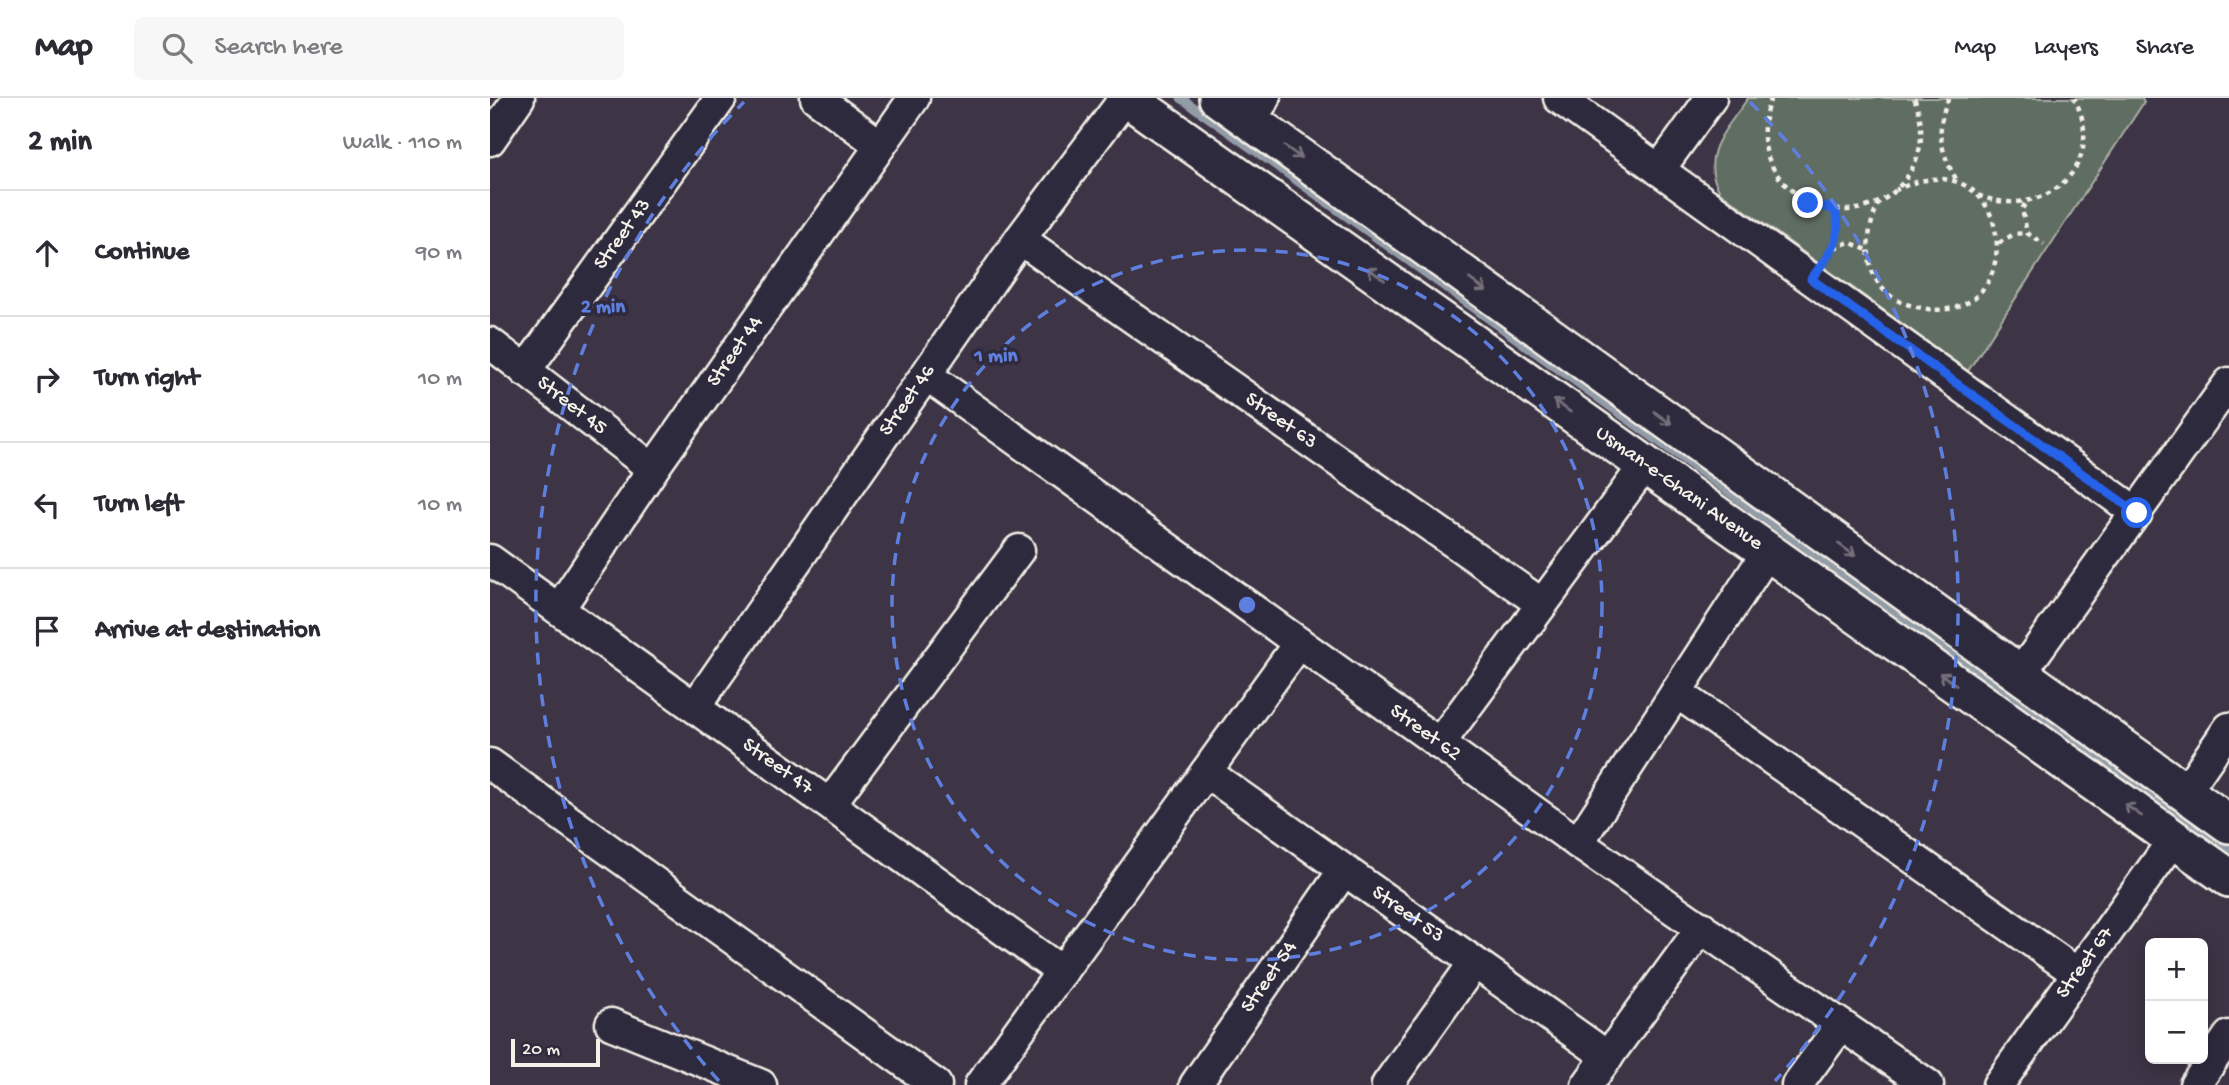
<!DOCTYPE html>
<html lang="en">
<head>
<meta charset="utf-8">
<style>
	:root { --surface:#fff; --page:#f7f7f7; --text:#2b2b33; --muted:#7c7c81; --line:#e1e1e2 }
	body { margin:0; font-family:"Gochi Hand",sans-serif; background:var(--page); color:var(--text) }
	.controls { position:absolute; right:21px; bottom:21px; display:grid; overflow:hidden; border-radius:10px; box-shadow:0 4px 18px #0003 }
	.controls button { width:63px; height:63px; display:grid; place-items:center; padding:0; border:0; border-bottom:2px solid var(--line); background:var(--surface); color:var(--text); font:35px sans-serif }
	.scale { position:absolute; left:21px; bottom:18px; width:89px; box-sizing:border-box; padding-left:7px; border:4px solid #f4f1e8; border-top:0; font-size:19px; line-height:24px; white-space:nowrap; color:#f4f1e8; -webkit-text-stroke:5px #2f2a3d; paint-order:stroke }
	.stop { position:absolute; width:21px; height:21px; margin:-16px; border:5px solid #2563eb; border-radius:50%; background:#fff }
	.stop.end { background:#2563eb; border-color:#fff; box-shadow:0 2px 7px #0008 }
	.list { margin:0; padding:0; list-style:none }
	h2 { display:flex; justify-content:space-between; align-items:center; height:91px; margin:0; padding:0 28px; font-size:30px }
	h2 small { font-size:23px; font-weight:400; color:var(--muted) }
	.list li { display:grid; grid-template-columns:46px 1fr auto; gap:21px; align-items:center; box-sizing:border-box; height:126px; padding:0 28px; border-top:2px solid var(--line) }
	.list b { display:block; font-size:26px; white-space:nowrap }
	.list em { font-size:23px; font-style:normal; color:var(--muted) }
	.icon { flex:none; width:38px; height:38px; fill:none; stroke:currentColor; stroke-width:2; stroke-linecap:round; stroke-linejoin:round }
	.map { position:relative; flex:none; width:1739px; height:987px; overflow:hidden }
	header { display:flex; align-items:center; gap:42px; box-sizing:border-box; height:98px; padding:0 35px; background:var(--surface); border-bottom:2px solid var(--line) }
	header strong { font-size:33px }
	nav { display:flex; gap:38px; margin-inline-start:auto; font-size:24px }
	.search { width:490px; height:63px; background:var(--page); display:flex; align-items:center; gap:18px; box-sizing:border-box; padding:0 24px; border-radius:10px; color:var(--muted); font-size:26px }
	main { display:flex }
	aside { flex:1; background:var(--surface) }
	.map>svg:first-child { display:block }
</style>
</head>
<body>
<header>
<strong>Map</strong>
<div class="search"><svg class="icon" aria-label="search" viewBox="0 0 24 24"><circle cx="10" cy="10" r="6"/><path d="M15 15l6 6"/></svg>Search here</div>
<nav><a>Map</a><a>Layers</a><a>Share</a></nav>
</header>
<main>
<aside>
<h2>2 min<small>Walk · 110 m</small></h2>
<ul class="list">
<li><svg class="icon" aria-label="ahead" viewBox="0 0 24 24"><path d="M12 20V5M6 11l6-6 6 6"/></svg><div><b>Continue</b></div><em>90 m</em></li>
<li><svg class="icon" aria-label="right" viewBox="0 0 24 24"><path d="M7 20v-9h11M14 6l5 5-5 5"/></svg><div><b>Turn right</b></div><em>10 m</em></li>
<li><svg class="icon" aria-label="left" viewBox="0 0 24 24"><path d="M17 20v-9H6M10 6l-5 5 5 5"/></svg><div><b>Turn left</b></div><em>10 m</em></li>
<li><svg class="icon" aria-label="arrive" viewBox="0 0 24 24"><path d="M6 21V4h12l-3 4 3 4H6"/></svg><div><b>Arrive at destination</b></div></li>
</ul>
</aside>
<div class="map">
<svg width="1739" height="987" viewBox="0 0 1739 987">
	<rect width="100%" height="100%" fill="#3d3445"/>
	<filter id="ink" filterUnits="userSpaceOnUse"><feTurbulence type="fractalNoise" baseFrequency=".0143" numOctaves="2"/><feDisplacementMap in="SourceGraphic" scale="14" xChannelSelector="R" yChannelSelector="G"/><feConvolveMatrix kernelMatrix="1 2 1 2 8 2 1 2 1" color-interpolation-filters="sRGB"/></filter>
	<g filter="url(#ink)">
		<path fill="#616d62" stroke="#aaafa5" stroke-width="2" d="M 1258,0 L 1651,0 L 1654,4 L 1478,273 L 1230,94 C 1208,57 1237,31 1258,0 Z"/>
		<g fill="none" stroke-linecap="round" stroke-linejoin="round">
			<path stroke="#929ba6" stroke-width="9" d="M 691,0 C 1042,249 1387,505 1739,752"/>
			<defs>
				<g id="minor">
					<path d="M 326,0 L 390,47"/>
					<path d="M 1069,0 L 1647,415"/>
					<path d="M 759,23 L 775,0"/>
					<path d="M 0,42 L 29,0"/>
					<path d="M 1169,72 L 1221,0"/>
					<path id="s1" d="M 530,141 L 1052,506"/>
					<path id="s2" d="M 0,245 L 163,371"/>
					<path id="s3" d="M 35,273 L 231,0"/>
					<path id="s4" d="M 436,277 L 1088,745 L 1438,987"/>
					<path id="s5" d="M 0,462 L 572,874"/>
					<path id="s6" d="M 69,511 L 163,371 L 424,0"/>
					<path d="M 1530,576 L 1739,285"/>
					<path d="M 1186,594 L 1587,875"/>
					<path id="s7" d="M 205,609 L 530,141 L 635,0"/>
					<path d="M 949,646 L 1155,367"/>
					<path d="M 0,666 L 446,987"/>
					<path id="s8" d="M 716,674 L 1118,959"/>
					<path d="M 1695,694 L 1739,630"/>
					<path d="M 340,706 L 529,452"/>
					<path d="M 1088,745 L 1278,453"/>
					<path d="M 121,926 L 271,987"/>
					<path d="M 490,987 L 809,545"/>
					<path id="s9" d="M 705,987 L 854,772"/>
					<path d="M 897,987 L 984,865"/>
					<path d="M 1097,987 L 1212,829"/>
					<path d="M 1307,987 L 1351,927"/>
					<path id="s10" d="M 1508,987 L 1684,741"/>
					<path d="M 1705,987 L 1739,938"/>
				</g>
				<g id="major">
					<path id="s11" d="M 637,0 L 1739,780"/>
					<path d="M 728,0 L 1739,726"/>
				</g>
			</defs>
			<use href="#minor" stroke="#f4f1e8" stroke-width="35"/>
			<use href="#major" stroke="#f4f1e8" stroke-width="42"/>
			<path stroke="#f4f1e8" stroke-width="4.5" stroke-dasharray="5 5" stroke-linecap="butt" d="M 1281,0 C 1241,96 1378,159 1424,67 C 1434,46 1433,21 1424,0
				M 1459,0 C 1444,30 1451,57 1468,84
				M 1488,97 C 1554,125 1620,66 1584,0
				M 1389,104 C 1371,143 1372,195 1423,208 C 1544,242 1530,31 1406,92
				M 1535,106 L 1532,111 L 1537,135 L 1554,146
				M 1509,145 L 1524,136 L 1536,135
				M 1344,150 L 1359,144 L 1377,152
				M 1338,157 L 1348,133 L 1344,111"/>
			<use href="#minor" stroke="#2f2a3d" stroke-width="30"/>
			<use href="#major" stroke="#2f2a3d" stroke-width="37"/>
		</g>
		<defs><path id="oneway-shaft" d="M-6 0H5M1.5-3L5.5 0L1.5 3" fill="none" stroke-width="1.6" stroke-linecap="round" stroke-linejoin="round" transform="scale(1.75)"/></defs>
		<g stroke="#747079">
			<use href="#oneway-shaft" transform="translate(803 54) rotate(36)"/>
			<use href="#oneway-shaft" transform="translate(886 176) rotate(-145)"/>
			<use href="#oneway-shaft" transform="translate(988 187) rotate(36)"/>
			<use href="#oneway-shaft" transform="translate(1072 308) rotate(-145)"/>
			<use href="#oneway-shaft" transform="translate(1173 320) rotate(36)"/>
			<use href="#oneway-shaft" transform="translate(1357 452) rotate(36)"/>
			<use href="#oneway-shaft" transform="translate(1458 581) rotate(-145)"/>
			<use href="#oneway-shaft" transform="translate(1643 712) rotate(-145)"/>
		</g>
	</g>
	<g fill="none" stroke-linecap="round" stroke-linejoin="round" filter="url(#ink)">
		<path stroke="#2563eb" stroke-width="9" d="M 1318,105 L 1344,111 C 1356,140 1337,159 1321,181 L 1647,415"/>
	</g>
	<g fill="none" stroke="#5e7fdd" stroke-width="3.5" stroke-dasharray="12 9">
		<circle cx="757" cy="507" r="355"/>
		<path d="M229 983A711 711 0 0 1 254 4M1260 4A711 711 0 0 1 1285 983"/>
	</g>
	<g text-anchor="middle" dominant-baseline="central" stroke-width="7" stroke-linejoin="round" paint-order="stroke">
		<g font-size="21" fill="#f4f1e8" stroke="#2f2a3d">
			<text stroke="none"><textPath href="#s3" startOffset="168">Street 43</textPath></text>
			<text stroke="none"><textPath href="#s6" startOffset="312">Street 44</textPath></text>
			<text stroke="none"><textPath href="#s7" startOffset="373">Street 46</textPath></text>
			<text stroke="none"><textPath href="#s2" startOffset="103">Street 45</textPath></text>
			<text stroke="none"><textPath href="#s1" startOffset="318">Street 63</textPath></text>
			<text stroke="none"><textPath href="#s11" startOffset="676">Usman-e-Ghani Avenue</textPath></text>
			<text stroke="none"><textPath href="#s4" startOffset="614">Street 62</textPath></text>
			<text stroke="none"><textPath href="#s5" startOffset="354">Street 47</textPath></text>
			<text stroke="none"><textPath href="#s8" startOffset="247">Street 53</textPath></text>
			<text stroke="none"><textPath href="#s10" startOffset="150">Street 67</textPath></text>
			<text stroke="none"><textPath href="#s9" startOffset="131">Street 54</textPath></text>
		</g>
	</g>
	<circle cx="757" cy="507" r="10" fill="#5e7fdd" stroke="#2f2a3d" stroke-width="3.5"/>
	<g font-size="21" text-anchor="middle" font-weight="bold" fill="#5e7fdd" stroke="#2f2a3d" stroke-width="7" stroke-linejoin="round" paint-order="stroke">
		<text x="113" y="214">2 min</text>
		<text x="506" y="263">1 min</text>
	</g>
</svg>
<div class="controls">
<button>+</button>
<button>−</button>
</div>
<div class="scale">20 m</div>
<div class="stop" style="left:1647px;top:415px"></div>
<div class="stop end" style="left:1318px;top:105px"></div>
</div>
</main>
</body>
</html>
